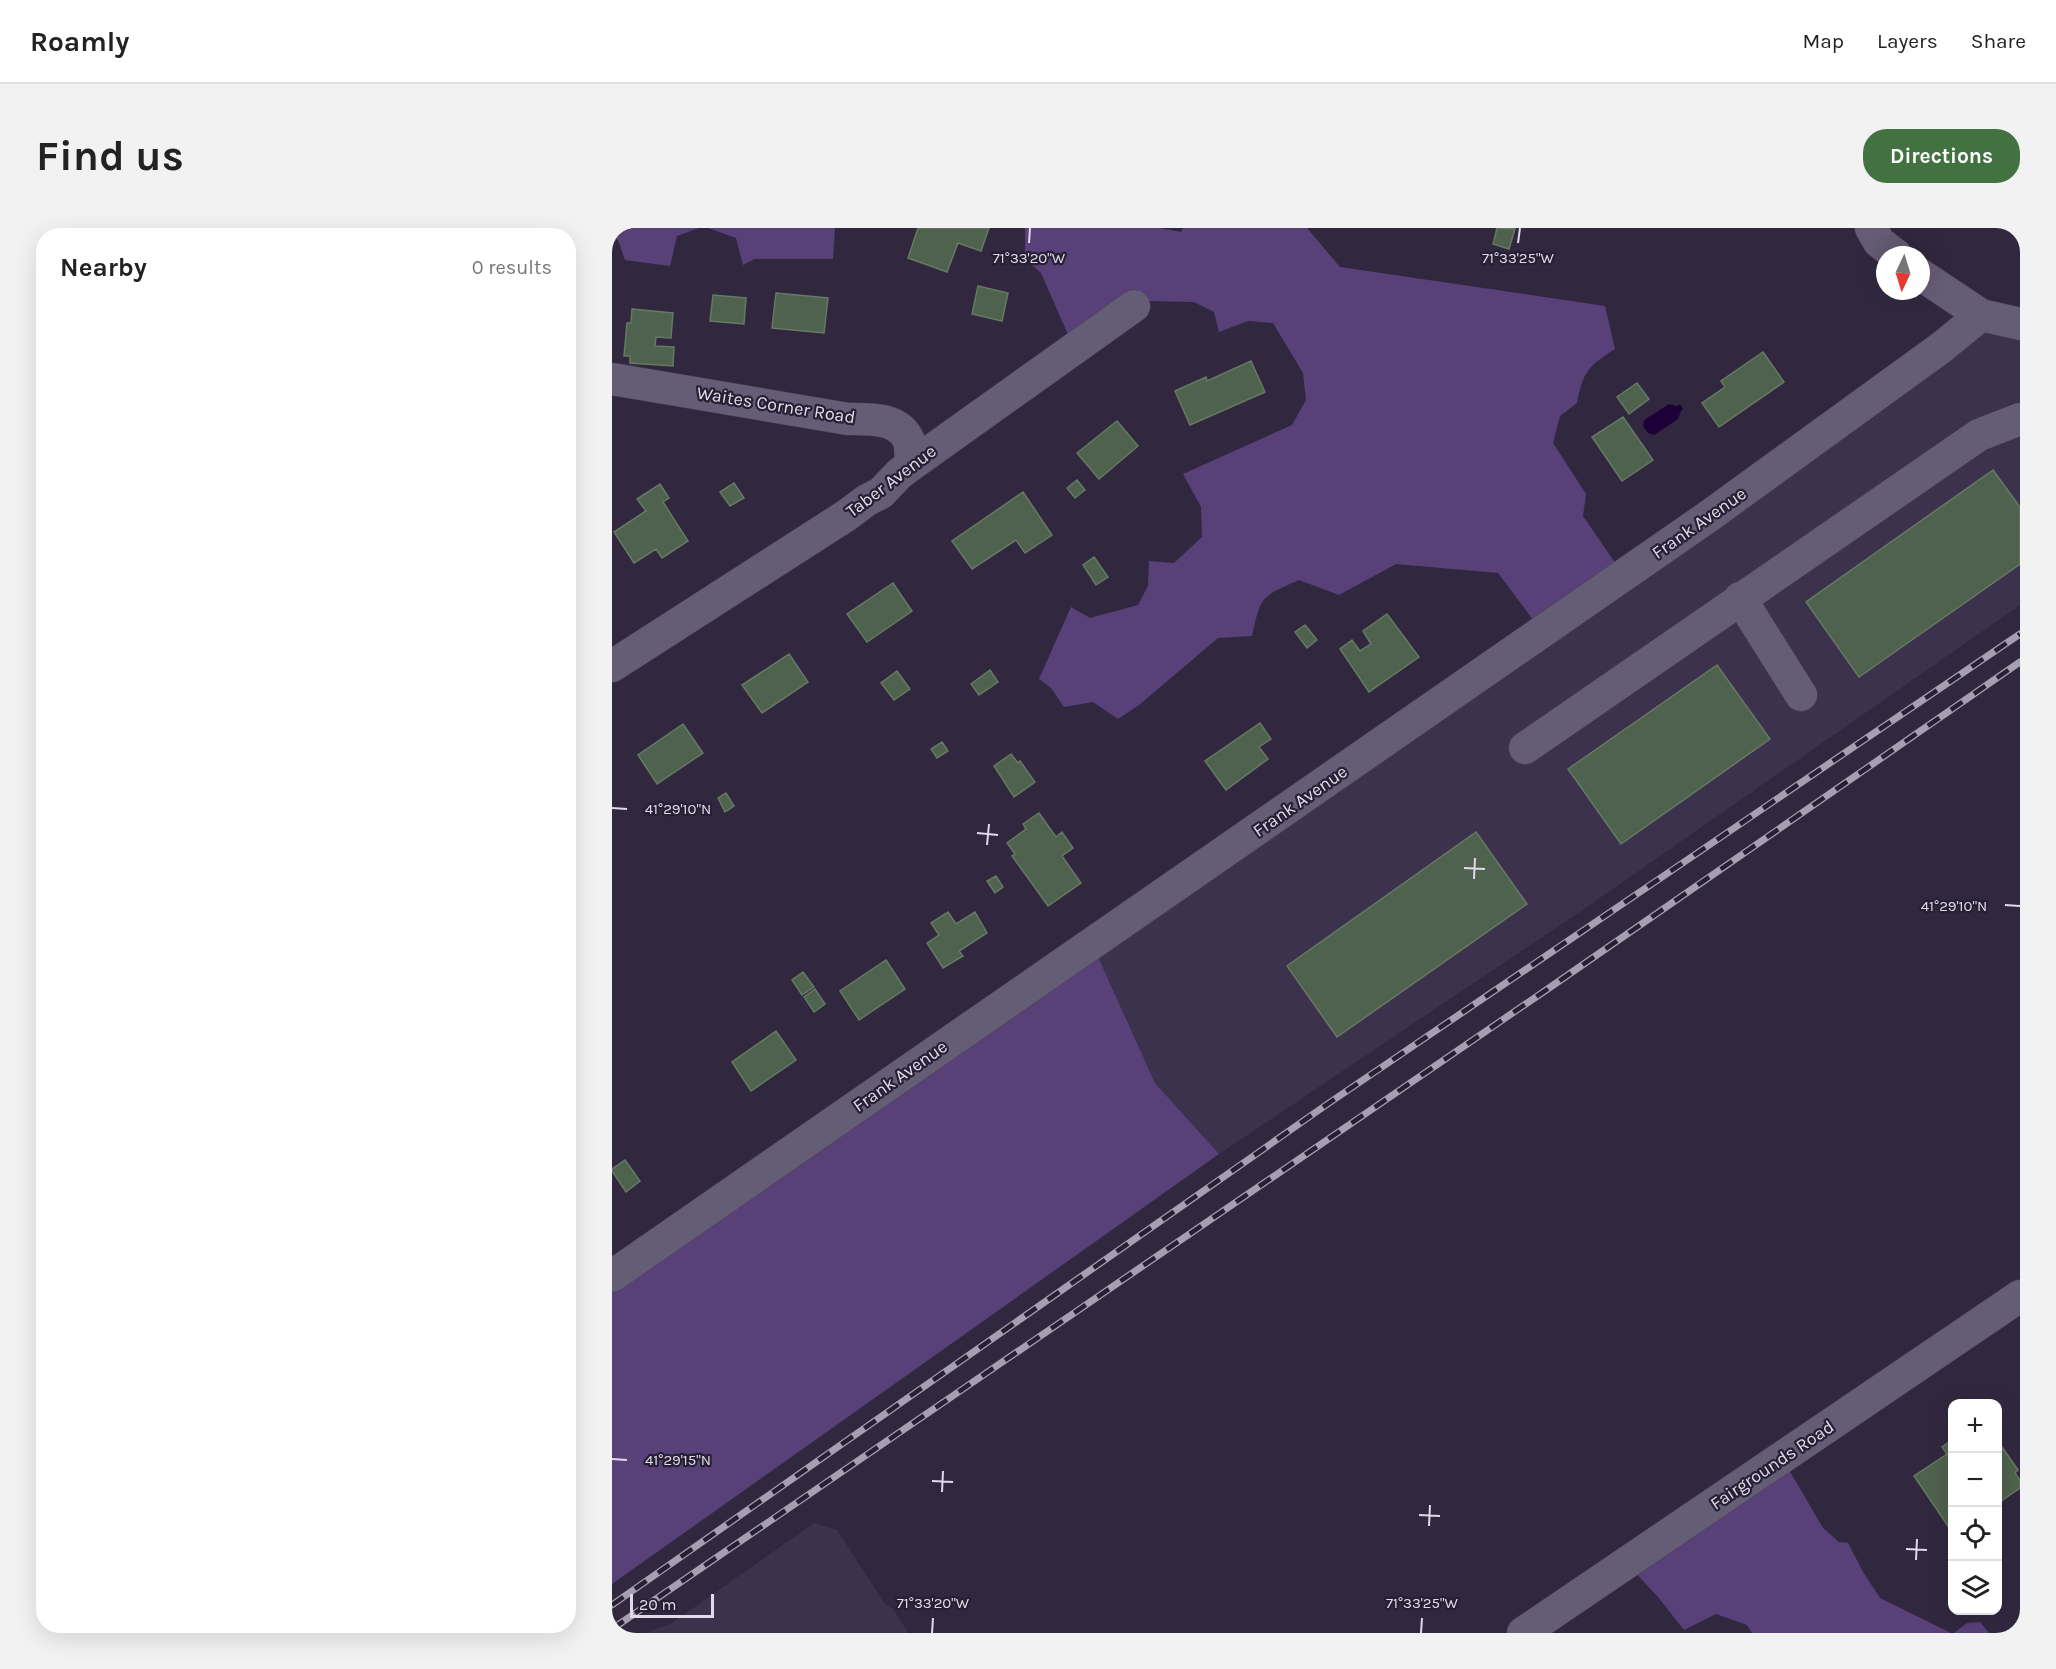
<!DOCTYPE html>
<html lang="en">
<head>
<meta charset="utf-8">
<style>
	:root { --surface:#fff; --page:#f2f2f2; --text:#222; --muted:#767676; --line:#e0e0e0; --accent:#417240 }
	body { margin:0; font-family:Karla,sans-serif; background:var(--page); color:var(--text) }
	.controls { position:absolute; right:18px; bottom:18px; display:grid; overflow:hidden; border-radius:12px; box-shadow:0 6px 24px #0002 }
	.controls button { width:54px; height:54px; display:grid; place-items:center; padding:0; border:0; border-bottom:2px solid var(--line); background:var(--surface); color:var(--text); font:30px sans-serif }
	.compass { position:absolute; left:1264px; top:18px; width:54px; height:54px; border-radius:50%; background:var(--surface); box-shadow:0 6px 24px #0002; rotate:184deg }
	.scale { position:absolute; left:18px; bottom:15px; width:84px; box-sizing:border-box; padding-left:6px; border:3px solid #e0dbea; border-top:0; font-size:16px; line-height:21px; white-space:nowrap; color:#e0dbea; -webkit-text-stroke:4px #271f34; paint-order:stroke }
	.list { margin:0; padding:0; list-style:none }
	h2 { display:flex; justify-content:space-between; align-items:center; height:78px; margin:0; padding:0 24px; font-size:26px }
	h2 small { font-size:20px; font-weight:400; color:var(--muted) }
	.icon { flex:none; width:33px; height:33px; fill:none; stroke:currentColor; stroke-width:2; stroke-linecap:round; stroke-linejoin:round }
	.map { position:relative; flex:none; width:1408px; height:1405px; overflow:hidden; border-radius:24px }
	header { display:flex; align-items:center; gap:36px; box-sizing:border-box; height:84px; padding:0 30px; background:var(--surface); border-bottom:2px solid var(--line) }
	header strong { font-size:28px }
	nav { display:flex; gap:33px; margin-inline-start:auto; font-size:21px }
	.intro { display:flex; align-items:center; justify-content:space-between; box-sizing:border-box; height:144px; padding:0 36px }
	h1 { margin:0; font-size:42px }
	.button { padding:15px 27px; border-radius:24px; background:var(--accent); color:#fff; font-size:21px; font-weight:700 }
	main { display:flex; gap:36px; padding:0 36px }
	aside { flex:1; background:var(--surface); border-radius:24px; box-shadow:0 6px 24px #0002 }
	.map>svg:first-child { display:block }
</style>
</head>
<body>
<header>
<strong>Roamly</strong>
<nav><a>Map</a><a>Layers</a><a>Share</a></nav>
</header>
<div class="intro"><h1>Find us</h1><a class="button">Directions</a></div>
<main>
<aside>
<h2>Nearby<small>0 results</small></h2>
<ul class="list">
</ul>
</aside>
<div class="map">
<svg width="1408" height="1405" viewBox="0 0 1408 1405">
	<rect width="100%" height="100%" fill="#31283f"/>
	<path fill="#3d324e" d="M 1356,72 L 1408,91 L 1408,377 L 972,681 L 607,926 L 543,855 L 482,720 L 1303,143 Z
		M 202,1295 L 225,1302 L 273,1376 L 281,1381 L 296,1405 L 37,1405 L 38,1403 L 60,1395 Z"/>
	<path fill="#584178" d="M 0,0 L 87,0 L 65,8 L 58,38 L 13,32 L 6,12 L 0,10 Z
		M 96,0 L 223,0 L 221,31 L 142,31 L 131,37 L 124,10 Z
		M 413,0 L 548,0 L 569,4 L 571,0 L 695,0 L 728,39 L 993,78 L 1003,121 C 976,138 971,144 965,175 L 948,188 L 941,215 L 974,266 L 971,288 L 1006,339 L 928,401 L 886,345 L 784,336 L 727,367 L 687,352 C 649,369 649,367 640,408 L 606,410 L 527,477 L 506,491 L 481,474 L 452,479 L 439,460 L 427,451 L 459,379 L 478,390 L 526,377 L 536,358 L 537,333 L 562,335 L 590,309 L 589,279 L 571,246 L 680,197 L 694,172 L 691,145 L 661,95 L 636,93 L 607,104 L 602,84 L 582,74 L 535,73 L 457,109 L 429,45 L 413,31 Z
		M 482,720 L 543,855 L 607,926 L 0,1356 L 0,1050 Z
		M 1173,1235 L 1211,1300 L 1227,1314 L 1236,1315 L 1251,1344 L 1268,1370 L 1339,1405 L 1140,1405 L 1135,1397 L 1104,1386 L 1072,1402 L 1046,1369 L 1019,1340 Z
		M 1368,1394 L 1377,1405 L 1342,1405 L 1355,1395 Z"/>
	<path fill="#1c0037" d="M 1057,176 L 1065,178 L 1068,176 L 1071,181 L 1069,183 L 1066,191 L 1042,207 L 1036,205 L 1031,198 L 1032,192 Z"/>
	<path fill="#4f624d" stroke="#657963" stroke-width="1.5" d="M 306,0 L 377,0 L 369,23 L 346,15 L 335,44 L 296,30 Z
		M 885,0 L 903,1 L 897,21 L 881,16 Z
		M 366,58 L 396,65 L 390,93 L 360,86 Z
		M 164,65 L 216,70 L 212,105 L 160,100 Z
		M 101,67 L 134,70 L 132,96 L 98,93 Z
		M 20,81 L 61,85 L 59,110 L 44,109 L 43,118 L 62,119 L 61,138 L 18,135 L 18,128 L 12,128 L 15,95 L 19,95 Z
		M 1151,124 L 1172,154 L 1107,199 L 1090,175 L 1113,159 L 1109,153 Z
		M 639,133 L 653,164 L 578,197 L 563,163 L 594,149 L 595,153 Z
		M 1025,155 L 1037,171 L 1017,186 L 1005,169 Z
		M 1011,189 L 1041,232 L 1010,253 L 980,209 Z
		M 505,193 L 526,218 L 487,251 L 465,225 Z
		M 1381,242 L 1408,279 L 1408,336 L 1247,449 L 1194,374 Z
		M 465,252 L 473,262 L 463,270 L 455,260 Z
		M 122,255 L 132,270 L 118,278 L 108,264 Z
		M 48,256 L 57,270 L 51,274 L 76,313 L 50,330 L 44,321 L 22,335 L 2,304 L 34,283 L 25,271 Z
		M 411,264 L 440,307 L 413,325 L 404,312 L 360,341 L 340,313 Z
		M 482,329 L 496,349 L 484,357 L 471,337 Z
		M 281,355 L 300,383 L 255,414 L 235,386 Z
		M 775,386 L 807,429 L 757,464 L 728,421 L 740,412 L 748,423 L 759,416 L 751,403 Z
		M 693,397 L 705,412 L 695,420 L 683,404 Z
		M 177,426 L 196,454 L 150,485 L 130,457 Z
		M 1105,437 L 1158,511 L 1009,616 L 956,541 Z
		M 378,442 L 386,454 L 367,467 L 359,456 Z
		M 285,443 L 298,461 L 282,472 L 269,455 Z
		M 648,495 L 659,511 L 647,519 L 656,531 L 614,562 L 593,533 Z
		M 71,496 L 91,525 L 45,556 L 26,527 Z
		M 330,514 L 336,523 L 325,530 L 319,521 Z
		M 399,526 L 406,535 L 408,533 L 423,554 L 402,569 L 382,538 Z
		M 114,565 L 122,578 L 113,584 L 106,570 Z
		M 427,585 L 444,609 L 450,604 L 461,620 L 450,628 L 469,655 L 436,678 L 400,628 L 403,626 L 395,615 L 414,601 L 411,596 Z
		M 864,604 L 915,676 L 725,809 L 675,738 Z
		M 384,648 L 391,659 L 383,665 L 375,653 Z
		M 336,684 L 344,696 L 363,684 L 375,705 L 347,723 L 351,728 L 331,740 L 315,715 L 327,707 L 319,695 Z
		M 274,732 L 293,761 L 247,792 L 228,763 Z
		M 191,744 L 202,759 L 190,767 L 180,752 Z
		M 203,761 L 213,776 L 202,784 L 192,769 Z
		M 164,803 L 184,832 L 139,863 L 120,834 Z
		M 13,932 L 28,953 L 14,964 L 0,943 L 0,941 Z
		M 1340,1212 L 1340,1304 L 1302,1248 L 1335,1226 L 1330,1219 Z
		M 1386,1213 L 1406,1242 L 1403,1245 L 1408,1252 L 1408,1260 L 1386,1275 Z"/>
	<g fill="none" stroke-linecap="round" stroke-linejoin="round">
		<defs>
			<path id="minor" d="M 1259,0 L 1267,14 L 1284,27
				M 1309,47 L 1369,87 L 1408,96
				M 0,151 L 236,191 C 257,191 287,189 297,213 C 299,219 298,230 299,237
				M 1128,370 L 1189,467
				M 0,438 L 235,287 L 255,272 L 269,265 L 287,246 L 299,237 L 522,78
				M 913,520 L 1367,207 L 1408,191
				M 0,1048 L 1097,288 L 1330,119 L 1369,87
				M 911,1405 L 1408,1068"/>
		</defs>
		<use href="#minor" stroke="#4d4658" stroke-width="33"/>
		<use href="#minor" stroke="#655c75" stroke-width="32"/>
		<defs>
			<path id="rail" d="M 0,1377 L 717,875 L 1408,406
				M 0,1401 L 940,758 L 1408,434"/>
		</defs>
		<use href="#rail" stroke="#a59fb1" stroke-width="7"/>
		<use href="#rail" stroke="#271f34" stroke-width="4.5" stroke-dasharray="14" stroke-linecap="butt"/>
	</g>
	<path fill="none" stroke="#e0dbea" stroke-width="2" d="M 417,15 L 418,0M 906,15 L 908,0M 0,580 L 15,581M 365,605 L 386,607M 375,617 L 377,596M 852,640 L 873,641M 862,651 L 863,630M 1393,677 L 1408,678M 0,1231 L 15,1232M 320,1253 L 341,1254M 330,1264 L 331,1243M 807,1287 L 828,1288M 817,1298 L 818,1277M 1294,1321 L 1315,1322M 1304,1332 L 1305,1311M 320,1405 L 321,1390M 809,1405 L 810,1390"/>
	<g text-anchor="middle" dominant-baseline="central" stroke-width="4.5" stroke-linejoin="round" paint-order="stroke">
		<g font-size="18" fill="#e0dbea" stroke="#271f34">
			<text transform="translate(164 177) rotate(9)">Waites Corner Road</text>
			<text transform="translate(279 253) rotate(-37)">Taber Avenue</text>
			<text transform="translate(1087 295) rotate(-35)">Frank Avenue</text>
			<text transform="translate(688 573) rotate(-35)">Frank Avenue</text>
			<text transform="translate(288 848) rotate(-35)">Frank Avenue</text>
			<text transform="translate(1160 1237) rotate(-34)">Fairgrounds Road</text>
		</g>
	</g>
	<g font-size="15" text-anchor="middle" fill="#e0dbea" stroke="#271f34" stroke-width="4.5" stroke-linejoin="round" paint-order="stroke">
		<text x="417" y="35">71°33'20"W</text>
		<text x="906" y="35">71°33'25"W</text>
		<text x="66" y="586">41°29'10"N</text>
		<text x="1342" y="683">41°29'10"N</text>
		<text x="66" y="1237">41°29'15"N</text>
		<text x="321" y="1380">71°33'20"W</text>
		<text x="810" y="1380">71°33'25"W</text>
	</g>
</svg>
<div class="controls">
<button>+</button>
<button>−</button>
<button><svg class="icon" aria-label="locate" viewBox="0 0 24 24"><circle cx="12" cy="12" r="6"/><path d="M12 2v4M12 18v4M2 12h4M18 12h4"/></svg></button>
<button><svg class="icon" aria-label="layers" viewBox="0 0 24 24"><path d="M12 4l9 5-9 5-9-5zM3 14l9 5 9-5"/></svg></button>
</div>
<svg class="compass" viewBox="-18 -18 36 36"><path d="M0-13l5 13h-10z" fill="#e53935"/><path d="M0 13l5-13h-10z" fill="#767676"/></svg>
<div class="scale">20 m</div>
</div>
</main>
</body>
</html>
